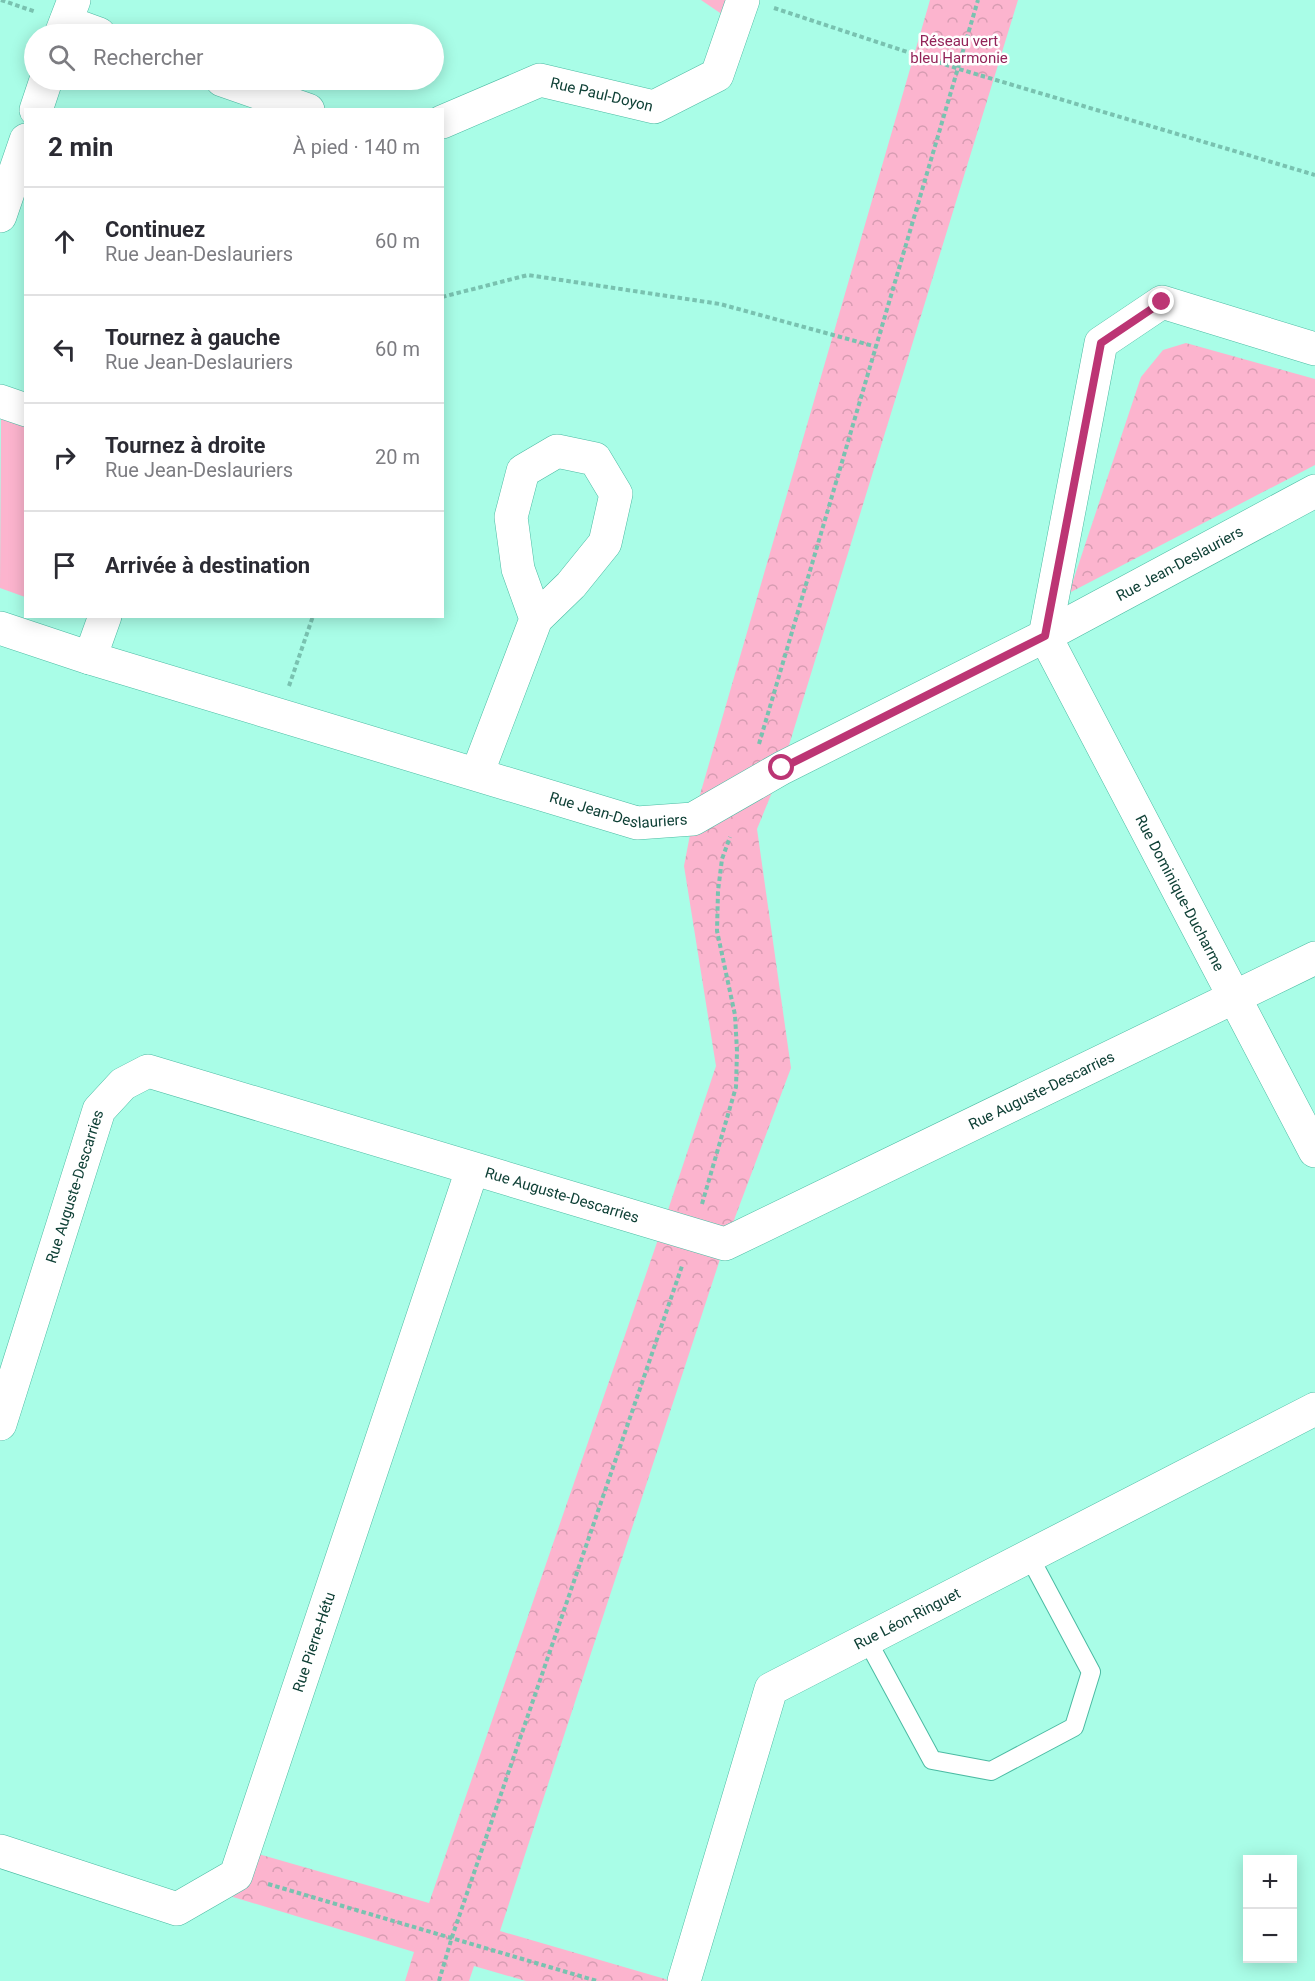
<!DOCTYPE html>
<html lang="fr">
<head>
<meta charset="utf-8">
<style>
	:root { --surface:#fff; --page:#f2f2f3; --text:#2b2b33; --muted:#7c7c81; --line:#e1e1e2 }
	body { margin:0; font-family:Roboto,sans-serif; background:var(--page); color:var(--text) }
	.controls { position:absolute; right:18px; bottom:18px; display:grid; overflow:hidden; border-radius:0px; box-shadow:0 3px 15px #0003 }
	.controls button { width:54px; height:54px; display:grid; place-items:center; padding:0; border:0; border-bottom:2px solid var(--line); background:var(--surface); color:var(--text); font:30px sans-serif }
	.stop { position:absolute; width:18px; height:18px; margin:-14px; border:4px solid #bc3574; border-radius:50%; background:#fff }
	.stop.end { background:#bc3574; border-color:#fff; box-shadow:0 2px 6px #0008 }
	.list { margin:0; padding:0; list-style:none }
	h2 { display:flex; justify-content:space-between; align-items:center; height:78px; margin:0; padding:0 24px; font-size:26px }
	h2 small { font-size:20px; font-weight:400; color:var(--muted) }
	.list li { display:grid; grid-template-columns:39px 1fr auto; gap:18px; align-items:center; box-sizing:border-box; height:108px; padding:0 24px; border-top:2px solid var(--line) }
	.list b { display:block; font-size:22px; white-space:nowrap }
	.list p { margin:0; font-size:20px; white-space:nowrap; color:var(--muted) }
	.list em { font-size:20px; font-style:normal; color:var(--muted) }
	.icon { flex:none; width:33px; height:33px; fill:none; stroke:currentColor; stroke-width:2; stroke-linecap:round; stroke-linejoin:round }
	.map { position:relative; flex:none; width:1315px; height:1981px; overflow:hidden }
	.search { position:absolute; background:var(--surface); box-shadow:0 3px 15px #0003; left:24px; top:24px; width:420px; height:66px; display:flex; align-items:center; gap:15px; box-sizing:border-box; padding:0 21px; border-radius:33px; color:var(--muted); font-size:22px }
	.panel { position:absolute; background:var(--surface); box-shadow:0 3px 15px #0003; left:24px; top:108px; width:420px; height:510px; border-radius:0px }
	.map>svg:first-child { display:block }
</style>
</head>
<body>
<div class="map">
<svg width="1315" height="1981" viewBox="0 0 1315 1981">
	<defs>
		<pattern id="park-crowns" width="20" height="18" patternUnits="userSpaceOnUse" patternTransform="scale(1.5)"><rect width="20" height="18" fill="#fcb4ce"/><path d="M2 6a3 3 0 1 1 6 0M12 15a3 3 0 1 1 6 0" fill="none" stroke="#d79cb2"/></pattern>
	</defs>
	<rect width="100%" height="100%" fill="#a9fde7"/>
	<path fill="#fcb4ce" d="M 701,0 L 731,0 L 726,17 Z
		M 1,418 L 25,426 L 25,597 L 0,588 Z"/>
	<path fill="url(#park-crowns)" d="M 930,0 L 1018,0 L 782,768 L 757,829 L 791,1068 L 725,1244 L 500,1931 L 672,1981 L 526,1981 L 474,1966 L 469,1981 L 405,1981 L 414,1952 L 210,1890 L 244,1850 L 429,1903 L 663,1225 L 716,1066 L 684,866 L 693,819 Z
		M 1186,343 L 1315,379 L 1315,465 L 1069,593 L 1141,377 L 1163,350 Z"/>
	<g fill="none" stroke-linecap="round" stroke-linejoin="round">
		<defs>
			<path id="lane" d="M 867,1640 L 932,1760 L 991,1771 L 1074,1727 L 1091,1672 L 1029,1556"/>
			<g id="street">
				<path d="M 66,22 L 99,34"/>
				<path d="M 61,34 L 74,0"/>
				<path d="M 222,80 L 308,110"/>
				<path d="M 36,110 L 46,80"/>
				<path id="s1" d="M 442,122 L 540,80 L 654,107 L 717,75 L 743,0"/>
				<path d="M 0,216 L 26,140"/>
				<path id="s2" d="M 1315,349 L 1162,302 L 1101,343 L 1045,636 L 1315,1151"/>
				<path d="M 0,401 L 26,410"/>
				<path id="s3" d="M 0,628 L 90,658 L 637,823 L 693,819 L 782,768 L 1045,636 L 1315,491"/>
				<path d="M 90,658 L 105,616"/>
				<path d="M 477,774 L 536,619 L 571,585 L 605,543 L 616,494 L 595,459 L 557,451 L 523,471 L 511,517 L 518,569 L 536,619"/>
				<path id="s4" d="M 0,1424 L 99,1110 L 123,1084 L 148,1071 L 725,1244 L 1315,958"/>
				<path id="s5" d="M 0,1851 L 177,1909 L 236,1875 L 472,1170"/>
				<path id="s6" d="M 684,1981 L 771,1689 L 1315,1409"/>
			</g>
		</defs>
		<use href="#lane" stroke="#4bbba3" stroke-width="20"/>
		<use href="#street" stroke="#4bbba3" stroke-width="34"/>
		<path stroke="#79c2b0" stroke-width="4" stroke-dasharray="4.5 3" stroke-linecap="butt" d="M 1,0 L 36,12
			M 774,8 L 959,69 L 1315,175
			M 442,297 L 528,275 L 720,304 L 877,347
			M 289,686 L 313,616
			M 759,744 L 978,0
			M 702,1204 L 736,1087 L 737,1051 L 735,1015 L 717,931 L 718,891 L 722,859 L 730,837
			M 268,1884 L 597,1981
			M 439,1981 L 452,1937 L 682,1266"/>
		<use href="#lane" stroke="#fff" stroke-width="18"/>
		<use href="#street" stroke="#fff" stroke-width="33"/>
	</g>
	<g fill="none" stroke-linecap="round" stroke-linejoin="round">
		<path stroke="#bc3574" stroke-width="8" d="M 782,768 L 1045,636 L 1101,343 L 1162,302"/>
	</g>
	<g text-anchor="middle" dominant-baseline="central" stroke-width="5" stroke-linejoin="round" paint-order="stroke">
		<g font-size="15" fill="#932459" stroke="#fff">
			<text x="959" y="41">Réseau vert<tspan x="959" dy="17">bleu Harmonie</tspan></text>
		</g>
		<g font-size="15" fill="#0f4036" stroke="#fff">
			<text stroke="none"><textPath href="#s1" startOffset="170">Rue Paul-Doyon</textPath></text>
			<text stroke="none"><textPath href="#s3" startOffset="1272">Rue Jean-Deslauriers</textPath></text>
			<text stroke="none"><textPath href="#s3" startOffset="646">Rue Jean-Deslauriers</textPath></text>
			<text stroke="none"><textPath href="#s2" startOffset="822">Rue Dominique-Ducharme</textPath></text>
			<text stroke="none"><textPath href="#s4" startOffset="1347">Rue Auguste-Descarries</textPath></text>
			<text stroke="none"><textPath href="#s4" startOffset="249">Rue Auguste-Descarries</textPath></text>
			<text stroke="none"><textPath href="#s4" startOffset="825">Rue Auguste-Descarries</textPath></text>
			<text stroke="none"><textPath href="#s6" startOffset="458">Rue Léon-Ringuet</textPath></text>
			<text stroke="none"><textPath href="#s5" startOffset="500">Rue Pierre-Hétu</textPath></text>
		</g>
	</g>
</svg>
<div class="controls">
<button>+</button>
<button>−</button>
</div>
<div class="stop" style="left:782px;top:768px"></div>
<div class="stop end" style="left:1162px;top:302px"></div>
<div class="search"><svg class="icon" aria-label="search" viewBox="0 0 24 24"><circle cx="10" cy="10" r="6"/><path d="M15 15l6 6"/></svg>Rechercher</div>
<section class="panel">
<h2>2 min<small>À pied · 140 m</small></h2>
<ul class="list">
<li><svg class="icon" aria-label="ahead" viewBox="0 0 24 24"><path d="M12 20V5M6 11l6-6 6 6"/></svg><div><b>Continuez</b><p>Rue Jean-Deslauriers</p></div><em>60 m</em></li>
<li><svg class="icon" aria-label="left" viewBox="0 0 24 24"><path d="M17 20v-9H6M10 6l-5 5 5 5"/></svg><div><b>Tournez à gauche</b><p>Rue Jean-Deslauriers</p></div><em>60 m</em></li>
<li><svg class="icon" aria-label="right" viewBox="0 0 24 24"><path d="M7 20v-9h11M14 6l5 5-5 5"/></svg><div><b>Tournez à droite</b><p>Rue Jean-Deslauriers</p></div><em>20 m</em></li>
<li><svg class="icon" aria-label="arrive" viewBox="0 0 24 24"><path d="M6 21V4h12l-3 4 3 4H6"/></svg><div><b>Arrivée à destination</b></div></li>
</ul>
</section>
</div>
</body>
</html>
